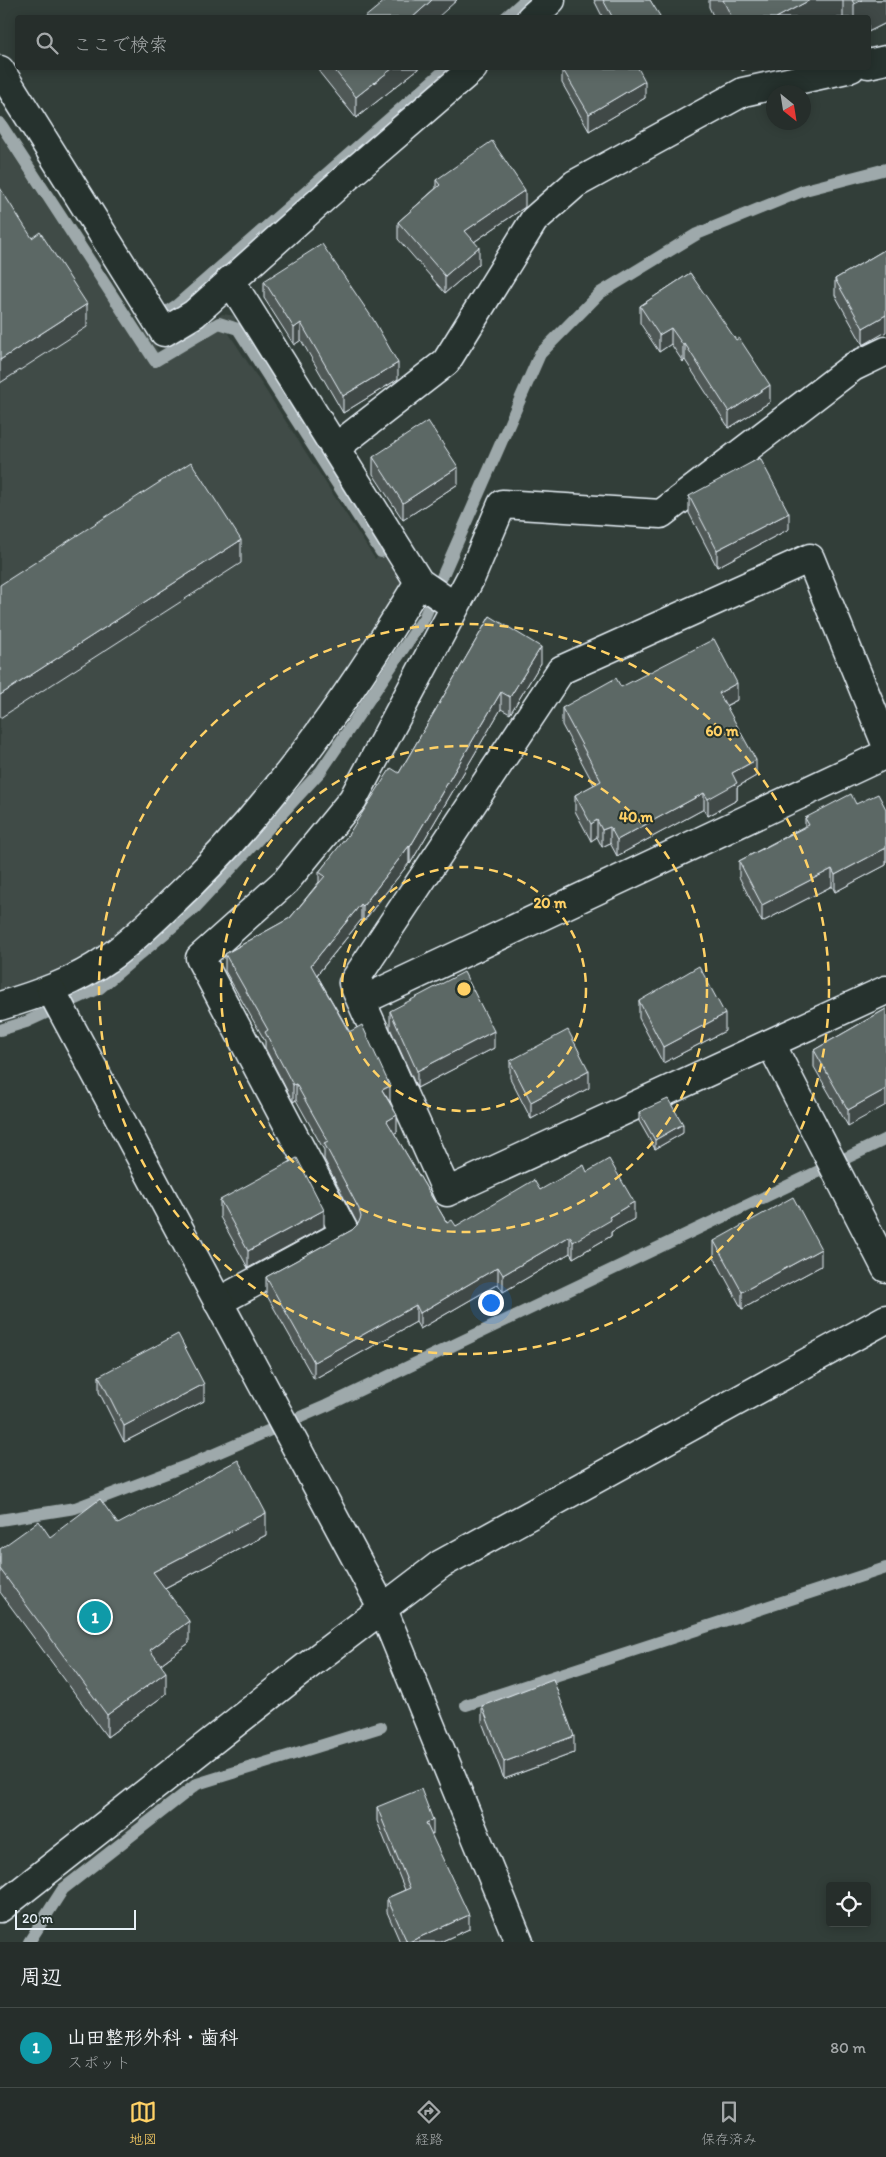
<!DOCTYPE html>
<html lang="ja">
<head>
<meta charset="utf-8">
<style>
	:root { --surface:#262e2b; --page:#323a37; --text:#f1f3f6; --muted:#a4a8a9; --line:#424a47; --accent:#ffd166 }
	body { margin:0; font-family:Itim,"Klee One",sans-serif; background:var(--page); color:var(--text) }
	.controls { position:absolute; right:15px; bottom:15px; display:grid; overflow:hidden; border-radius:5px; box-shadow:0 2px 12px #0003 }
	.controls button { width:45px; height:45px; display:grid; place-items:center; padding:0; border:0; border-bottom:1px solid var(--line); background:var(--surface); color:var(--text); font:25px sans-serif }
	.compass { position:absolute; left:766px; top:85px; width:45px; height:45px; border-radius:50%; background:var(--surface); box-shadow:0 2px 12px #0003; rotate:150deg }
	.scale { position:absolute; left:15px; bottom:12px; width:121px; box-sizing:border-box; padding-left:5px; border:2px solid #e8f1f8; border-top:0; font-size:14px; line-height:18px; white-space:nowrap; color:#e8f1f8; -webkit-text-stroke:4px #26332d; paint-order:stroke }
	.you { position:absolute; left:490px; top:1302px; width:18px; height:18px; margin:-12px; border:4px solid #fff; border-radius:50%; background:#1a73e8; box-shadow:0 0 0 8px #1a73e833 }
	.badge { display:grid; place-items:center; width:32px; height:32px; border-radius:50%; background:var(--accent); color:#fff; font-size:16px; font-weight:700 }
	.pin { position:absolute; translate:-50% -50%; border:2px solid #fff; box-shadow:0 1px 5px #0006 }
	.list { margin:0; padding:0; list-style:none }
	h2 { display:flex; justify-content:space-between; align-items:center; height:65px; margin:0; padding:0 20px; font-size:21px }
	h2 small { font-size:16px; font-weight:400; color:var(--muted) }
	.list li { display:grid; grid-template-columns:32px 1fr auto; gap:15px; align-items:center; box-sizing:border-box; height:80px; padding:0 20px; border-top:1px solid var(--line) }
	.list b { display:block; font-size:19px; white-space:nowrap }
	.list p { margin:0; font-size:16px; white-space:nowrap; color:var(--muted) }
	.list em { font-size:16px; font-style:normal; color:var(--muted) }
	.icon { flex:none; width:28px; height:28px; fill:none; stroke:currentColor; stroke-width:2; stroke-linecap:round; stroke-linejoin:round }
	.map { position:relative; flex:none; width:886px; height:1942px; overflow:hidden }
	.search { position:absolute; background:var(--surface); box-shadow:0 2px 12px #0003; left:15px; right:15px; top:15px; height:55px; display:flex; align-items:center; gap:12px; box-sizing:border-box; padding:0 18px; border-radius:5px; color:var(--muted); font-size:19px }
	.sheet { height:145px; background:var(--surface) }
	nav { display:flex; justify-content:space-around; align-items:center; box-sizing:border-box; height:70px; border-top:1px solid var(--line); background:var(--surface); font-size:14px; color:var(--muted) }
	nav a { display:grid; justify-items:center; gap:2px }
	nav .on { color:var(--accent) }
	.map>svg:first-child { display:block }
</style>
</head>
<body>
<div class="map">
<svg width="886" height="1942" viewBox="0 0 886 1942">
	<rect width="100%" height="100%" fill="#323e39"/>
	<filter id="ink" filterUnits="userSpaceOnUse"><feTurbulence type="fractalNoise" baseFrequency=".02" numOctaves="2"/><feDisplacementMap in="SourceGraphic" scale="10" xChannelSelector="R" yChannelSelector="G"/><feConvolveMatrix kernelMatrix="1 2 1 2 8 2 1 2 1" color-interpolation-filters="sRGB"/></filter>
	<g filter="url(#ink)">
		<path fill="#3f4b46" d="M 0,135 L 133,338 L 146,330 L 159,352 L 222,314 L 237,316 L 228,332 L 375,559 L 388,551 L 407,581 L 369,647 L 207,857 L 103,951 L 0,997 Z"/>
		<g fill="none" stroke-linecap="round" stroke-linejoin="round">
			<path stroke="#9ea9ab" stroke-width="12" d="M 505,18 L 525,0
				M 0,123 L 155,361 L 219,323 L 238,329 L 381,552
				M 154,320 L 177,305 L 447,68
				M 0,1030 L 26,1022 L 100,988 L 195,908 L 321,771 L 424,618 L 540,354 L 600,293 L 697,234 L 805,190 L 886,169
				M 0,1520 L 75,1508 L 196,1462 L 326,1406 L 886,1139
				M 466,1705 L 886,1568
				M 29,1942 L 63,1889 L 197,1784 L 381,1727"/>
			<defs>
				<path id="minor" d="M 531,18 L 551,0
					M 868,64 L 886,60
					M 0,70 L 164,332 L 194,314 L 347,177 L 473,68
					M 230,280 L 419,582 L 454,606
					M 335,448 L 446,362 L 534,220 L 575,184 L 743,92 L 851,68
					M 886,744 L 810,558 L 561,670 L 353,983 L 447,1192 L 886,990
					M 361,1001 L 886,754
					M 0,1006 C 37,995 75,982 107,959 C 128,945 148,925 167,907 C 267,814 348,699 419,582
					M 771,1044 L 886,1268
					M 218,1302 L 345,1233 L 200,958 L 286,881 L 353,799 L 471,577 L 502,504 L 661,514 L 853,367 L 886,351"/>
				<path id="tertiary" d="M 51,990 L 382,1607 L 519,1942
					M 0,1908 L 306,1667 L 441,1564 L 886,1319"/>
			</defs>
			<use href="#minor" stroke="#e8f1f8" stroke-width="31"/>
			<use href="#tertiary" stroke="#e8f1f8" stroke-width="31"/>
			<use href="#minor" stroke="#26332d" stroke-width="28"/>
			<use href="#tertiary" stroke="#26332d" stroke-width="28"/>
		</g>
		<path fill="#4f5957" stroke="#e8f1f8" d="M 594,0 L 650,0 L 660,18 L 603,18 Z
			M 709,0 L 886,0 L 886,23 L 868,32 L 868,18 L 714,18 L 709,7 Z
			M 320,68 L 418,68 L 418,69 L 356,118 L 320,73 Z
			M 562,68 L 638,68 L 645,98 L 589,131 L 562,83 Z
			M 436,180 L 525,207 L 474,242 L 479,264 L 445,293 L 398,239 L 398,222 L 436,188 Z
			M 886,249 L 863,345 L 835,295 L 835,279 Z
			M 690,273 L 770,402 L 729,428 L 685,360 L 683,362 L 671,344 L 659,352 L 640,323 L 640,306 Z
			M 264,281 L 398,379 L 343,413 L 301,340 L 294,345 L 264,298 Z
			M 373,457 L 458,484 L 403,520 L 373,474 Z
			M 689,496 L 789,529 L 717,567 L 689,513 Z
			M 490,616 L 541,663 L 510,714 L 501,709 L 410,864 L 409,863 L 363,922 L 361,920 L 317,975 L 390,1102 L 397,1132 L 394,1133 L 447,1223 L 456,1226 L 540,1190 L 587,1172 L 634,1219 L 611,1232 L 611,1236 L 573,1258 L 570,1253 L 503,1292 L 498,1284 L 420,1329 L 416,1322 L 314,1379 L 266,1294 L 266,1277 L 352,1230 L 358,1225 L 324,1159 L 324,1150 L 296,1100 L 293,1102 L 265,1048 L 265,1041 L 225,971 L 225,954 L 290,918 L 319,882 L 319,872 L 399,773 Z
			M 621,687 L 737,700 L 726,706 L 756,776 L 737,787 L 737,800 L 708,816 L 704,809 L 617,856 L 610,843 L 602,847 L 597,837 L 591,841 L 575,811 L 575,795 L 594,785 L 562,725 L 562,708 Z
			M 856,804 L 886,809 L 886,865 L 835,892 L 832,886 L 762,922 L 739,877 L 739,861 L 805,826 L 805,818 Z
			M 639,1001 L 725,1031 L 663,1063 L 639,1018 Z
			M 886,1009 L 848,1126 L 814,1067 L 814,1050 Z
			M 390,1011 L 494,1048 L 417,1088 L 390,1028 Z
			M 510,1061 L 589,1088 L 531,1119 L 510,1078 Z
			M 639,1112 L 683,1133 L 655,1149 L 639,1121 Z
			M 220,1200 L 324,1227 L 248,1268 L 220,1217 Z
			M 714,1241 L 821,1266 L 742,1309 L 714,1257 Z
			M 99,1376 L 204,1401 L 124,1442 L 99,1392 Z
			M 118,1524 L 266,1535 L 165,1588 L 189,1643 L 161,1664 L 166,1694 L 107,1737 L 0,1592 L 0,1549 L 50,1537 Z
			M 482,1706 L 574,1753 L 504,1779 L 482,1722 Z
			M 377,1807 L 433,1834 L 431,1835 L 469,1929 L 440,1942 L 400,1942 L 387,1912 L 387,1898 L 405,1890 L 377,1821 Z"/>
		<path fill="#404947" stroke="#e8f1f8" d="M 432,0 L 457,0 L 437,18 L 412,18 Z
			M 810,0 L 843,0 L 843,18 L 776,18 Z
			M 862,0 L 886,0 L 886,23 L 868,32 L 868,18 L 854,18 L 854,4 Z
			M 393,68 L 418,68 L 418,69 L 356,118 L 356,97 Z
			M 742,68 L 748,68 L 742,71 Z
			M 645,81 L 645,98 L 589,131 L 589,114 Z
			M 525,190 L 525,207 L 465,248 L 465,231 Z
			M 479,247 L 479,264 L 445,293 L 445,276 Z
			M 87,304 L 87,327 L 0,383 L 0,360 Z
			M 886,315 L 886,332 L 863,345 L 863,328 Z
			M 301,323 L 301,340 L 294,345 L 294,328 Z
			M 671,328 L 671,344 L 659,352 L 659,335 Z
			M 685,344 L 685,360 L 683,362 L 683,345 Z
			M 398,363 L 398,379 L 343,413 L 343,396 Z
			M 770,385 L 770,402 L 729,428 L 729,412 Z
			M 458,467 L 458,484 L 403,520 L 403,503 Z
			M 789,513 L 789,529 L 717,567 L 717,550 Z
			M 241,540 L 241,563 L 0,718 L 0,695 Z
			M 541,647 L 541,663 L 510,714 L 510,697 Z
			M 737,683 L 737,700 L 719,709 L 719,693 Z
			M 501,692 L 501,709 L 410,864 L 410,847 Z
			M 756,760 L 756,776 L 737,787 L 737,800 L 708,816 L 708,799 L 732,773 Z
			M 704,793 L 704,809 L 617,856 L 617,840 Z
			M 597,820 L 597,837 L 591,841 L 591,824 Z
			M 610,827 L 610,843 L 602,847 L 602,830 Z
			M 409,846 L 409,863 L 363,922 L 363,906 Z
			M 886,848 L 886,865 L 835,892 L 835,875 Z
			M 832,869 L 832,886 L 762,922 L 762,905 Z
			M 361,904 L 361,920 L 311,982 L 311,965 Z
			M 725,1014 L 725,1031 L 663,1063 L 663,1047 Z
			M 494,1031 L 494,1048 L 417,1088 L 417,1071 Z
			M 589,1071 L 589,1088 L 531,1119 L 531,1102 Z
			M 296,1084 L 296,1100 L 293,1102 L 293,1085 Z
			M 390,1086 L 390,1102 L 382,1090 Z
			M 886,1089 L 886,1105 L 848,1126 L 848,1110 Z
			M 397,1115 L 397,1132 L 387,1137 L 387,1121 Z
			M 683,1124 L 683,1133 L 655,1149 L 655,1140 Z
			M 634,1202 L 634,1219 L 611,1232 L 611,1236 L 573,1258 L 573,1242 L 609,1217 Z
			M 324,1210 L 324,1227 L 248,1268 L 248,1251 Z
			M 570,1236 L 570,1253 L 503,1292 L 503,1275 Z
			M 821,1249 L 821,1266 L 742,1309 L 742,1292 Z
			M 498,1267 L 498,1284 L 420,1329 L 420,1313 Z
			M 416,1305 L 416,1322 L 314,1379 L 314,1362 Z
			M 204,1384 L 204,1401 L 124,1442 L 124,1426 Z
			M 266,1513 L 266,1535 L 153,1594 L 153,1572 Z
			M 189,1621 L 189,1643 L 150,1672 L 150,1650 Z
			M 166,1672 L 166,1694 L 107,1737 L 107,1715 Z
			M 574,1736 L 574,1753 L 504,1779 L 504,1762 Z
			M 433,1820 L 433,1834 L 426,1837 L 426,1823 Z
			M 469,1915 L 469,1929 L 440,1942 L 409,1942 Z"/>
		<path fill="#5c6865" stroke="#e8f1f8" d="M 386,0 L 432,0 L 412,18 L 364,18 Z
			M 603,0 L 650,0 L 660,16 L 658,18 L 613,18 Z
			M 723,0 L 810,0 L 776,18 L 732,18 Z
			M 852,0 L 862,0 L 854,4 Z
			M 333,68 L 393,68 L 356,97 Z
			M 562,68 L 638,68 L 645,81 L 589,114 Z
			M 492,141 L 525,190 L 465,231 L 479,247 L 445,276 L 398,222 L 440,185 L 436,180 Z
			M 0,188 L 32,238 L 40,232 L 87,304 L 0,360 Z
			M 322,244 L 373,319 L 398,363 L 343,396 L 301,323 L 294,328 L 264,281 Z
			M 886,249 L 886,315 L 863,328 L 835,279 Z
			M 690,273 L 736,340 L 739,338 L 770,385 L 729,412 L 685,344 L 683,345 L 671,328 L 659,335 L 640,306 Z
			M 428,421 L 458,467 L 403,503 L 373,457 Z
			M 760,458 L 789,513 L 717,550 L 689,496 Z
			M 191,462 L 241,540 L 0,695 L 0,585 Z
			M 490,616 L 541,647 L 510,697 L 501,692 L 410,847 L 409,846 L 363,906 L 361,904 L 311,965 L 349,1032 L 362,1025 L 390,1086 L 382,1090 L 397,1115 L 387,1121 L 447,1223 L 452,1220 L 456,1226 L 534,1180 L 540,1190 L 584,1165 L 587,1172 L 609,1159 L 634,1202 L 609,1217 L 611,1220 L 573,1242 L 570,1236 L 503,1275 L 498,1267 L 420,1313 L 416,1305 L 314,1362 L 266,1277 L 352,1230 L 358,1224 L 361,1217 L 359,1209 L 324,1143 L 328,1141 L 296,1084 L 293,1085 L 265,1032 L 268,1030 L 225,954 L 290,918 L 325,876 L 319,872 L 348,835 L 391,768 L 399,773 Z
			M 714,639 L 737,683 L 719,693 L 756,760 L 732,773 L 737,783 L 708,799 L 704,793 L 617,840 L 610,827 L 602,830 L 597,820 L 591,824 L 575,795 L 601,781 L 562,708 L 616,678 L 621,687 Z
			M 851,794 L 856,804 L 878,794 L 886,809 L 886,848 L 835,875 L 832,869 L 762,905 L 739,861 L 809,825 L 805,818 Z
			M 699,966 L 725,1014 L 663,1047 L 639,1001 Z
			M 464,972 L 494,1031 L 417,1071 L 390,1011 Z
			M 886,1009 L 886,1089 L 848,1110 L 814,1050 Z
			M 568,1030 L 589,1071 L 531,1102 L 510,1061 Z
			M 668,1099 L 683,1124 L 655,1140 L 639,1112 Z
			M 297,1158 L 324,1210 L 248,1251 L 220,1200 Z
			M 793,1197 L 821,1249 L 742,1292 L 714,1241 Z
			M 178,1334 L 204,1384 L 124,1426 L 99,1376 Z
			M 238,1460 L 266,1513 L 153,1572 L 189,1621 L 150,1650 L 166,1672 L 107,1715 L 0,1569 L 0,1549 L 39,1521 L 50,1537 L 100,1499 L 118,1524 Z
			M 553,1679 L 574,1736 L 504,1762 L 482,1706 Z
			M 421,1789 L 433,1820 L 426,1823 L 469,1915 L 409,1942 L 407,1942 L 387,1898 L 410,1888 L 377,1807 Z"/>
	</g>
	<g fill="none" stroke="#ffd166" stroke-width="2.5" stroke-dasharray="9 6">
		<circle cx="464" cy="989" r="122"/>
		<circle cx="464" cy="989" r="243"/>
		<circle cx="464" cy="989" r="365"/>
	</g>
	<circle cx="464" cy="989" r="8" fill="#ffd166" stroke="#26332d" stroke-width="2.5"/>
	<g font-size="15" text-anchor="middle" font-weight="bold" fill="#ffd166" stroke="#26332d" stroke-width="4" stroke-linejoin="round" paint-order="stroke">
		<text x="722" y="736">60 m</text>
		<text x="636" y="822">40 m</text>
		<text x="550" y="908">20 m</text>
	</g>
</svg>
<div class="controls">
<button><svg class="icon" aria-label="locate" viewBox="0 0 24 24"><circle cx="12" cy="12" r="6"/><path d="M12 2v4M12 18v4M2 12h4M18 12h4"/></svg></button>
</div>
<svg class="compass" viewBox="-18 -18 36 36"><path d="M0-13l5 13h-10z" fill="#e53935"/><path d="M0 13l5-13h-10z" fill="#a4a8a9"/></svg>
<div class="scale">20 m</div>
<div class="you"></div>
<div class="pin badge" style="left:95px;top:1617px;background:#0f9aa8">1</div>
<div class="search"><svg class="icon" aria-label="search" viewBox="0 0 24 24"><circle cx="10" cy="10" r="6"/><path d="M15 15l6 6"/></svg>ここで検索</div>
</div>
<section class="sheet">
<h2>周辺<small></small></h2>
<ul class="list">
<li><span class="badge" style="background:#0f9aa8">1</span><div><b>山田整形外科・歯科</b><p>スポット</p></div><em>80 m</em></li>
</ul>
</section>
<nav>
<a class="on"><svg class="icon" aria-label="map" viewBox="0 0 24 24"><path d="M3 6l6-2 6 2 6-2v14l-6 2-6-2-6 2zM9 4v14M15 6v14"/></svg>地図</a>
<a><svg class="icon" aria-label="directions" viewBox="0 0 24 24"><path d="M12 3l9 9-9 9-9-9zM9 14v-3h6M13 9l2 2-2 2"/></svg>経路</a>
<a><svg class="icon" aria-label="saved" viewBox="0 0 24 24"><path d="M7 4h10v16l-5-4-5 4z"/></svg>保存済み</a>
</nav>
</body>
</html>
